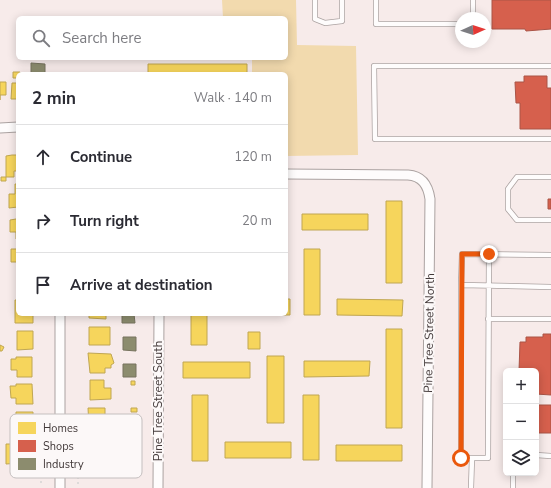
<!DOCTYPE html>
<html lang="en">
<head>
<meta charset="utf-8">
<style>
	:root { --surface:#fff; --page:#f2f2f3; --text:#2b2b33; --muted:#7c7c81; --line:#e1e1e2 }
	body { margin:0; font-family:"Nunito Sans",sans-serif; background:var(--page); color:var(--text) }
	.controls { position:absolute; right:12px; bottom:12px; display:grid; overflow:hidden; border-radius:6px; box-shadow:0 2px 10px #0003 }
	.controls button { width:36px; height:36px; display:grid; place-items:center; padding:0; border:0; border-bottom:1px solid var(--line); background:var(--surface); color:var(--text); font:20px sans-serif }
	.compass { position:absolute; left:455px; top:12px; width:36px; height:36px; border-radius:50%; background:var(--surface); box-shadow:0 2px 10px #0003; rotate:87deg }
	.stop { position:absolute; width:12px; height:12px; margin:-9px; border:3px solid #ea580c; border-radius:50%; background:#fff }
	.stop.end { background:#ea580c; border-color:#fff; box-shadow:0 1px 4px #0008 }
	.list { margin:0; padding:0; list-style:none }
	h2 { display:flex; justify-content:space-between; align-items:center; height:52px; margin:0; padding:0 16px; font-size:17px }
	h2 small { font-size:13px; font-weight:400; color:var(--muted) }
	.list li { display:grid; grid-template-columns:26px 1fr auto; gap:12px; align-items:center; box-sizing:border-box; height:64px; padding:0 16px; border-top:1px solid var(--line) }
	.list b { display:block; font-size:15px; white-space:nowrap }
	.list em { font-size:13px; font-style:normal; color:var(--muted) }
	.icon { flex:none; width:22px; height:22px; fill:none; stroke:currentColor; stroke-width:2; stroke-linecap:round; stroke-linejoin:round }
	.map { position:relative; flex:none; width:551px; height:488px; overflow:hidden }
	.search { position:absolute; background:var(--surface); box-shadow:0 2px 10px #0003; left:16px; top:16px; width:272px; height:44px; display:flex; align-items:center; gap:10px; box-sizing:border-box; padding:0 14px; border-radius:6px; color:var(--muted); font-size:15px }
	.panel { position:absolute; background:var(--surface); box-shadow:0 2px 10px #0003; left:16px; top:72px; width:272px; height:244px; border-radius:6px }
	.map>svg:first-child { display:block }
</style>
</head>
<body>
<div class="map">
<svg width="551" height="488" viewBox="0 0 551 488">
	<rect width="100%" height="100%" fill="#f7ebea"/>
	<path fill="#f2daae" d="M 222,0 L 296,0 L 297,45 L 356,46 L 358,155 L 286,156 L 286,74 L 252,74 L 252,58 L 286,58 L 286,18 L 223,18 Z"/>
	<path fill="#f6d55c" stroke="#c0a652" d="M 148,64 L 247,64 L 247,74 L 148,74 Z
		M 13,72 L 20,72 L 18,78 L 13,78 Z
		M 0,82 L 6,82 L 6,95 L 0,95 L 0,100 Z
		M 12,83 L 18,83 L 18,99 L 11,99 Z
		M 12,155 L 18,155 L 18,171 L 14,171 L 14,177 L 6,177 L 6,156 Z
		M 1,177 L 6,177 L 6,181 L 1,181 Z
		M 15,184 L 18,184 L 18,207 L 9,208 L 9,194 L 15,194 Z
		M 386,201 L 402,201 L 402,283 L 386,283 Z
		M 302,214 L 368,214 L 368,230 L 302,230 Z
		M 16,219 L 18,219 L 18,239 L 16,239 L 16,232 L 10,232 L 10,220 Z
		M 11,249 L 18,249 L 18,268 L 17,262 L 11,262 Z
		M 304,249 L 320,249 L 320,315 L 304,315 Z
		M 17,277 L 18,277 L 18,295 L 17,295 Z
		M 286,299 L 290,299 L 290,315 L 224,315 L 286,314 Z
		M 337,299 L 403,300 L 402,316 L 337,315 Z
		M 15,300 L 18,300 L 18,314 L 33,314 L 33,323 L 15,323 Z
		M 89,314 L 106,314 L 106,319 L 89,318 Z
		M 191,314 L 207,314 L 207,345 L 191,345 Z
		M 89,327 L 110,327 L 110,345 L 89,345 Z
		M 386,329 L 402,329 L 402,428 L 386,428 Z
		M 17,331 L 33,331 L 33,349 L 17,350 Z
		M 248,332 L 260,332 L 260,349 L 248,349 Z
		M 0,345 L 4,347 L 2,351 L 0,351 Z
		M 88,353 L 111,354 L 114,363 L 111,365 L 111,368 L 105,368 L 105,373 L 90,373 Z
		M 267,356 L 284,356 L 284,423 L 267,423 Z
		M 16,357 L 32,357 L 32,377 L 17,377 L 17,370 L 11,370 L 11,359 L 16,359 Z
		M 304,361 L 370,361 L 369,376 L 304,377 Z
		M 183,362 L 250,362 L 250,378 L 183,378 Z
		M 90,380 L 104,380 L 104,388 L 111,388 L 111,399 L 90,400 Z
		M 131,381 L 135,381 L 135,385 L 131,385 Z
		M 16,384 L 32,384 L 33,404 L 16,404 L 16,398 L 11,398 L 10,386 L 16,386 Z
		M 192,395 L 208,395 L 208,461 L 192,461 Z
		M 303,395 L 319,395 L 319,460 L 303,460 Z
		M 88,408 L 105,408 L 105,426 L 89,426 Z
		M 131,408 L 137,408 L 137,412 L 131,412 Z
		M 16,412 L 33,412 L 33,430 L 16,430 Z
		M 225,442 L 291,442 L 291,458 L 225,458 Z
		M 6,444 L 33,444 L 35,462 L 6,464 Z
		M 336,445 L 402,445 L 402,461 L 336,461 Z"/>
	<path fill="#d6604d" stroke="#aa5447" d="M 492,0 L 551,0 L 551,29 L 526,31 L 525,29 L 492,29 Z
		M 524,76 L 547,76 L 547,88 L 551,88 L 551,129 L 520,129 L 520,103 L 516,103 L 515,82 L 524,82 Z
		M 548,199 L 551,199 L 551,209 L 548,209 Z
		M 543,334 L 551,334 L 551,395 L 536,394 L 536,371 L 519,371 L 520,342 L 526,342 L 526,337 L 543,337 Z
		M 536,405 L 551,405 L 551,433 L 536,433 Z"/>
	<path fill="#8c8c6e" stroke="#76735e" d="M 31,63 L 45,64 L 45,74 L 31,74 Z
		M 122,314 L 134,314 L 135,323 L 122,323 Z
		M 123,337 L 136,337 L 136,351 L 123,350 Z
		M 123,364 L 136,364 L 136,377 L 123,377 Z"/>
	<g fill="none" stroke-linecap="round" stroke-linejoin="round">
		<defs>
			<path id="service" d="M 315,0 L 315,19 L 325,23 L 342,21 L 342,0
				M 376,0 L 376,24 L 461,24
				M 473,0 L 473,18
				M 551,66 L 374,66 L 375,139 L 551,139
				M 551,177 L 517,177 L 508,189 L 508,209 L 517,220 L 551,220
				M 461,285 L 462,254 L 551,255
				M 488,319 L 551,319
				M 536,455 L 551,456
				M 472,458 L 488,458 L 489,254
				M 471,488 L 472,458 L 461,458 L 461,285 L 551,287
				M 513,488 L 513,473"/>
			<path id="minor" d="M 0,128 L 18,127
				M 286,174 L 408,175 C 422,176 428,185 430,199 L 427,488
				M 60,488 L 60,314
				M 158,488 L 159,314"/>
		</defs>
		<use href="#service" stroke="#aba2a1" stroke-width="6"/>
		<use href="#minor" stroke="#aba2a1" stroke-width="11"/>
		<path stroke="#dedad9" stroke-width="2" stroke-dasharray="2 3" stroke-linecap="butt" d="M 41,483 L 41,478
			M 78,484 L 78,477"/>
		<use href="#service" stroke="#fefcfc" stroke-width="4.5"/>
		<use href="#minor" stroke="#fefcfc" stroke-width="9"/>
	</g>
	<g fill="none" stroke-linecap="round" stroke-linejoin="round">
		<path stroke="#ea580c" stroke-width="5" d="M 461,458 L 462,254 L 489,254"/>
	</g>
	<g text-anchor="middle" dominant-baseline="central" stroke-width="4" stroke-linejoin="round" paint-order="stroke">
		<g font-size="12" fill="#423939" stroke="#fcf8f8">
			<text transform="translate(429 333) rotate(-89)">Pine Tree Street North</text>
			<text transform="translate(158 401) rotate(-90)">Pine Tree Street South</text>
		</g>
	</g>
	<rect x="10" y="414" width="132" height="64" rx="6" fill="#fcf8f8" stroke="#c4bfbf" stroke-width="1"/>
	<rect x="18" y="422" width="18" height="12" fill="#f6d55c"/>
	<rect x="18" y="440" width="18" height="12" fill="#d6604d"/>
	<rect x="18" y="458" width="18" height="12" fill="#8c8c6e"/>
	<g font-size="11" fill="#423939">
		<text x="43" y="432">Homes</text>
		<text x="43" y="450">Shops</text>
		<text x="43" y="468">Industry</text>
	</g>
</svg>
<div class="controls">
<button>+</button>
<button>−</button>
<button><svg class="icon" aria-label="layers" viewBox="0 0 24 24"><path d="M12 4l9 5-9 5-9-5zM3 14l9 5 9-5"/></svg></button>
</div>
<svg class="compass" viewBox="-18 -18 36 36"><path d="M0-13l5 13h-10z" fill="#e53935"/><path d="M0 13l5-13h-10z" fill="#7c7c81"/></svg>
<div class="stop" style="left:461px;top:458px"></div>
<div class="stop end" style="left:489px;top:254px"></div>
<div class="search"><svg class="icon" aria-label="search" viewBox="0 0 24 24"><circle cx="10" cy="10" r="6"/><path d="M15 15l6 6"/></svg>Search here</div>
<section class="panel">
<h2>2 min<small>Walk · 140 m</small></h2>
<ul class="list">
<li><svg class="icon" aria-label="ahead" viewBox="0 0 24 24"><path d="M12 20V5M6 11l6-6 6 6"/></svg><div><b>Continue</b></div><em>120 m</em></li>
<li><svg class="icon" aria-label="right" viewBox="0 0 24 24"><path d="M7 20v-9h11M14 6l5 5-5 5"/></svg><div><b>Turn right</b></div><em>20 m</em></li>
<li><svg class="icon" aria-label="arrive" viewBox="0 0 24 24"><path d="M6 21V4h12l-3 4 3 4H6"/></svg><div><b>Arrive at destination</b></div></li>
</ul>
</section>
</div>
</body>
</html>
